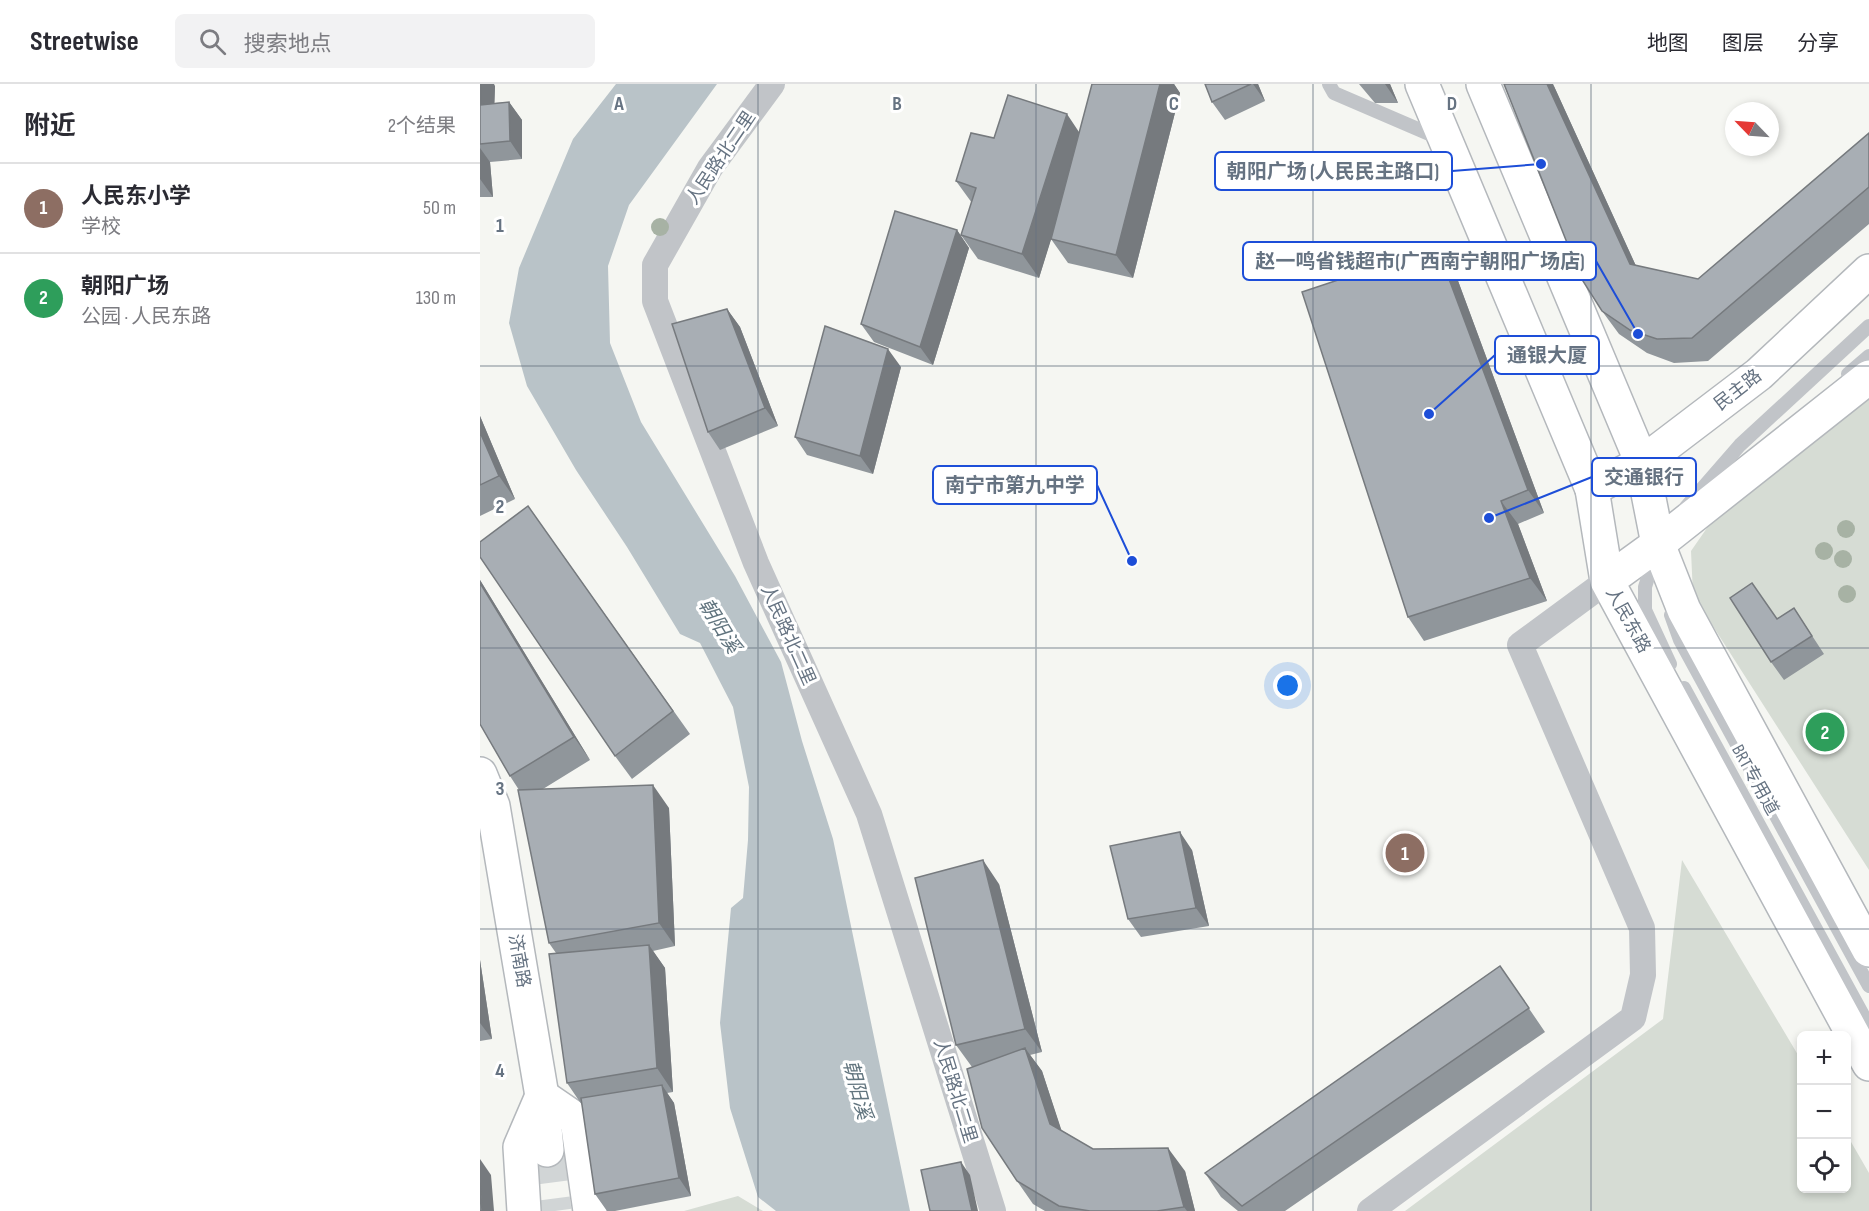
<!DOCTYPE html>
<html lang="zh">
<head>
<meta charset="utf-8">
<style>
	:root { --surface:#fff; --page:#f2f2f3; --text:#2b2b33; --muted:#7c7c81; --line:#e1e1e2; --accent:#db632d }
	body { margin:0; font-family:"Sofia Sans Condensed","Noto Sans SC",sans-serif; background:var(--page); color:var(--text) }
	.controls { position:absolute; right:18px; bottom:18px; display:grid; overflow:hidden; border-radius:9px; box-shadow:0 3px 9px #0003 }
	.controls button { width:54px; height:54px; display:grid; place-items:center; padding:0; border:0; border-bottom:2px solid var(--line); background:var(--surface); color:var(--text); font:30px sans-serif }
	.compass { position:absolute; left:1245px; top:18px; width:54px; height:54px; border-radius:50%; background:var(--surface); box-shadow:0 3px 9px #0003; rotate:295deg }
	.you { position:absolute; left:808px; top:602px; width:21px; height:21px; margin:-15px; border:4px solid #fff; border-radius:50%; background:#1a73e8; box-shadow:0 0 0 9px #1a73e833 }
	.badge { display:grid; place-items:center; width:39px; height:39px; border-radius:50%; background:var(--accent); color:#fff; font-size:20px; font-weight:700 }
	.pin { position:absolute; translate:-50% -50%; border:3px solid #fff; box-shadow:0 2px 6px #0006 }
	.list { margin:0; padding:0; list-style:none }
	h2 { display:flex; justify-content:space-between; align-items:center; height:78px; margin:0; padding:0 24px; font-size:26px }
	h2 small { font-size:20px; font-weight:400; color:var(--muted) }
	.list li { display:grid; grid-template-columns:39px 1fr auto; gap:18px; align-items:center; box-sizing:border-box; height:90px; padding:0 24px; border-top:2px solid var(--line) }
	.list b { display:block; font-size:22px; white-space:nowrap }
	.list p { margin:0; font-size:20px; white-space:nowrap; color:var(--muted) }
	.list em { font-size:20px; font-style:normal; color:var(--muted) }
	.icon { flex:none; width:33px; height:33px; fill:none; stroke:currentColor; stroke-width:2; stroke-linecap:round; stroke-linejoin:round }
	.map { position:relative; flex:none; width:1389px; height:1127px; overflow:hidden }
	header { display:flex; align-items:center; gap:36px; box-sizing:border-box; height:84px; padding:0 30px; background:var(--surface); border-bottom:2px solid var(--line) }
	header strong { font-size:28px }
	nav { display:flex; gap:33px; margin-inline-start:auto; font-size:21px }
	.search { width:420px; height:54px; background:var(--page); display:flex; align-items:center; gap:15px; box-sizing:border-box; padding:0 21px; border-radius:9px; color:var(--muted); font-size:22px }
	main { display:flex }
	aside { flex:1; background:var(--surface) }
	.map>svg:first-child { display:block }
</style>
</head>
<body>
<header>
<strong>Streetwise</strong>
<div class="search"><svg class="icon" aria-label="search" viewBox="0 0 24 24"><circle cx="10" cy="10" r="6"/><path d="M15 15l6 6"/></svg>搜索地点</div>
<nav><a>地图</a><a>图层</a><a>分享</a></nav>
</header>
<main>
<aside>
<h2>附近<small>2个结果</small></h2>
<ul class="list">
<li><span class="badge" style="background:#8d6e63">1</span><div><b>人民东小学</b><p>学校</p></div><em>50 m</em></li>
<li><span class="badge" style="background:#2e9e5b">2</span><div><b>朝阳广场</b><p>公园 · 人民东路</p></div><em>130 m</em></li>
</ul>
</aside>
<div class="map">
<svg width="1389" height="1127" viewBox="0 0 1389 1127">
	<rect width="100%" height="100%" fill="#f5f6f2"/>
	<path fill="#d6dcd4" d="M 1389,306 L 1389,786 L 1213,511 L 1211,467 L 1236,431 Z
		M 1202,776 L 1321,976 L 1322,1104 L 1366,1104 L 1367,1051 L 1389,1089 L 1389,1127 L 925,1127 L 1183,935 Z
		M 258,1112 L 283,1127 L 204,1127 Z"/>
	<path fill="#b9c3c8" d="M 136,0 L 237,0 L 149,121 L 128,182 L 130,259 L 161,338 L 255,492 L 301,578 L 322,657 L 353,755 L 430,1127 L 296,1127 L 278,1113 L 250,1024 L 240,939 L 251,824 L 263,814 L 268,756 L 269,703 L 253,623 L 220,559 L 200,550 L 147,463 L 96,386 L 47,302 L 29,239 L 39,184 L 93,55 Z"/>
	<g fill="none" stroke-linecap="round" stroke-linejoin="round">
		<path stroke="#d1d5d6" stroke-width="33" stroke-dasharray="33 16" stroke-linecap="butt" d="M 67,1066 L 75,1127"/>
		<defs>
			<path id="secondary" d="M 942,0 L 1112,405
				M 1003,0 L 1162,379
				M 0,690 L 13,722 L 62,1012 L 67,1066"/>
			<path id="primary" d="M 1389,187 L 1279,290 L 1162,379 L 1112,405 L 1127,497 L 1389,980
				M 1162,379 L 1178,460 L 1204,526 L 1389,866
				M 1127,497 L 1178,460 L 1389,293
				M 44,1127 L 40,1063 L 62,1012 L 97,1036 L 110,1127"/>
		</defs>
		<use href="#secondary" stroke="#b4b8bc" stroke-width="36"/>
		<use href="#primary" stroke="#b4b8bc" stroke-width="36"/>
		<path stroke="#c1c4c8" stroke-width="14" d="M 849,0 L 854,9 L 961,55
			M 1368,290 L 1389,272
			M 1206,423 L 1260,361 L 1389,242
			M 1176,468 L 1165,503 L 1165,526 L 1190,580
			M 1191,531 L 1200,556 L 1389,902
			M 1204,604 L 1389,942"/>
		<path stroke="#c1c4c8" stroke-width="26" d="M 292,0 L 230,84 L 175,181 L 175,217 L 276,479 L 389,730 L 513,1127
			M 890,1127 L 1153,934 L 1163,891 L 1162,844 L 1040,561 L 1127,497"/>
		<use href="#secondary" stroke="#fff" stroke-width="33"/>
		<use href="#primary" stroke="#fff" stroke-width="33"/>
	</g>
	<g fill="#a7b2a4">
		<circle cx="180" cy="143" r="9"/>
		<circle cx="1366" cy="445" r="9"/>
		<circle cx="1344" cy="467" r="9"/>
		<circle cx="1363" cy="475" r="9"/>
		<circle cx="1367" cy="510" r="9"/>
	</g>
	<path fill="#90969b" d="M 0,0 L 15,2 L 14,19 L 29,18 L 42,36 L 42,75 L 10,78 L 13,113 L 0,113 Z
		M 612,0 L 694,0 L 700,9 L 653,194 L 588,179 L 571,155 L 573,148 L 559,194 L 498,175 L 481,151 L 492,119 L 476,97 L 514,54 L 599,49 Z
		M 725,0 L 778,0 L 785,17 L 745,36 L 732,18 Z
		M 879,0 L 910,0 L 918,19 L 895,19 Z
		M 1073,0 L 1156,182 L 1218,195 L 1389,49 L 1389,140 L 1228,277 L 1194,279 L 1167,269 L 1139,250 L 1122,227 Z
		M 477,146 L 489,164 L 453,281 L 394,258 L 381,240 Z
		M 957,163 L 974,186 L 1064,429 L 1038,440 L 1067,517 L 944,557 L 928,533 Z
		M 247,225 L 260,243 L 298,342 L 240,366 L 228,348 Z
		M 421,283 L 393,390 L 327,371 L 315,353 Z
		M 0,332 L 35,415 L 0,432 Z
		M 48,422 L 210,650 L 152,695 L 135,672 Z
		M 0,496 L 110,676 L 63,705 L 189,724 L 195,862 L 173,867 L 185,884 L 193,1008 L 187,1009 L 194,1019 L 211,1112 L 135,1127 L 127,1127 L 115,1110 L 102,1021 L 87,999 L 76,869 L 69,859 L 39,706 L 30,692 L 0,640 Z
		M 1314,524 L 1344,570 L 1304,596 L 1291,578 L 1297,535 Z
		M 712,766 L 729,842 L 661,853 L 648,835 Z
		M 519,800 L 562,968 L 550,971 L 562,987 L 581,1046 L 613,1065 L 705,1087 L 715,1127 L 565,1127 L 553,1120 L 537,1097 L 492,983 L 476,961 Z
		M 0,876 L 12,955 L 0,957 Z
		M 1020,882 L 1065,948 L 805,1127 L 758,1127 L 741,1113 L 725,1089 Z"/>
	<path fill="#767a7e" d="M 1,0 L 14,0 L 15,2 L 14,39 L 1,21 Z
		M 680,0 L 694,0 L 700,9 L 653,194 L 636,171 Z
		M 773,0 L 778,0 L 785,17 Z
		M 905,0 L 910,0 L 918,19 Z
		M 1067,0 L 1073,0 L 1166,204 L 1150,180 Z
		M 29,18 L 42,36 L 42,75 L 30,57 Z
		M 587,30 L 603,54 L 559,194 L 542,170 Z
		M 0,64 L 10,78 L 13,113 L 0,95 Z
		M 477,146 L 489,164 L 453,281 L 440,263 Z
		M 957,163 L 974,186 L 1064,429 L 1048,406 Z
		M 247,225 L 260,243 L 298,342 L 285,324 Z
		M 408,265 L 421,283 L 393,390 L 380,372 Z
		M 0,332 L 35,415 L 19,392 L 0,348 Z
		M 1021,417 L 1038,440 L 1067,517 L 1050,494 Z
		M 0,496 L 110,676 L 94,653 L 0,499 Z
		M 173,701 L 189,724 L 195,862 L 179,839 Z
		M 700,748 L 712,766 L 729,842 L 716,824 Z
		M 503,776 L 519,800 L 562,968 L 545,945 Z
		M 169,861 L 185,884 L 193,1008 L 177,984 Z
		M 0,876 L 12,955 L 0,939 Z
		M 545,964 L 562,987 L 587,1063 L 570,1040 Z
		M 182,1001 L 194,1019 L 211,1112 L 199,1094 Z
		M 688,1064 L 705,1087 L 715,1127 L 707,1127 L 704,1123 Z
		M 0,1075 L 11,1091 L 14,1127 L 2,1127 L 0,1095 Z
		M 481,1078 L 490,1091 L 498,1127 L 492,1127 Z"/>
	<path fill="#a8aeb4" stroke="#767a7e" stroke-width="1.5" d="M 0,0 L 1,0 L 1,21 L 29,18 L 30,57 L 0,60 Z
		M 612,0 L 680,0 L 636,171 L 571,155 Z
		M 725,0 L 771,0 L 732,18 Z
		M 1024,0 L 1067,0 L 1150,180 L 1218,195 L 1389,49 L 1389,103 L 1212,254 L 1177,255 L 1150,246 L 1122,227 L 1101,194 Z
		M 528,11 L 587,30 L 542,170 L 481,151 L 496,104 L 476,97 L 491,49 L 514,54 Z
		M 415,127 L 477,146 L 440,263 L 381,240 Z
		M 957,163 L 1048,406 L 1021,417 L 1050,494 L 928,533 L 822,208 Z
		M 247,225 L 285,324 L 228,348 L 192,240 Z
		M 345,242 L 408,265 L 380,372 L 315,353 Z
		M 0,348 L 19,392 L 0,401 Z
		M 48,422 L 193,627 L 135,672 L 0,473 L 0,458 Z
		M 0,499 L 94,653 L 30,692 L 0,640 Z
		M 1272,499 L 1297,535 L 1314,524 L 1332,552 L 1291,578 L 1250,514 Z
		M 173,701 L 179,839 L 69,859 L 38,706 Z
		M 700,748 L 716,824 L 648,835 L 630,762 Z
		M 503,776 L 545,945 L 476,961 L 435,794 Z
		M 169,861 L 177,984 L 87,999 L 69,870 Z
		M 1020,882 L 1049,924 L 762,1122 L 725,1089 Z
		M 545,964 L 570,1040 L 613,1065 L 688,1064 L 704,1123 L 677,1127 L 610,1127 L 579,1122 L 537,1097 L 502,1044 L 487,985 Z
		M 182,1001 L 199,1094 L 115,1110 L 101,1014 Z
		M 481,1078 L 492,1127 L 450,1127 L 441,1086 Z
		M 0,1095 L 2,1127 L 0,1127 Z"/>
	<path fill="none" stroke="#667382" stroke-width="1.5" stroke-opacity="0.55" d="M 278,0 L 278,1127M 556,0 L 556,1127M 833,0 L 833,1127M 1111,0 L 1111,1127M 0,282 L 1389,282M 0,564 L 1389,564M 0,845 L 1389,845"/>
	<g text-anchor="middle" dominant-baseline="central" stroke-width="6" stroke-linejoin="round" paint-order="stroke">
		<g font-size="18" fill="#667382" stroke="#fff">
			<text transform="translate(241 74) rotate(-56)">人民路北二里</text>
			<text transform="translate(1258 306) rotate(-38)">民主路</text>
			<text transform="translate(1148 536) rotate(61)">人民东路</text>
			<text transform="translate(308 551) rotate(66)">人民路北二里</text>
			<text transform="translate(1275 696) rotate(61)">BRT专用道</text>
			<text transform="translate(39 877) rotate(80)">济南路</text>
			<text transform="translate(475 1007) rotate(73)">人民路北二里</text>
		</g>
		<g font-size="20" font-style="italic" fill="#62757f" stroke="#fff">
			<text transform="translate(239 542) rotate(58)">朝阳溪</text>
			<text transform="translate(377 1006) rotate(75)">朝阳溪</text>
		</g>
	</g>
	<g font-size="20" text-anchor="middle" font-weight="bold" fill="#667382" stroke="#fff" stroke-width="6" stroke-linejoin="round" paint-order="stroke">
		<text x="139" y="26">A</text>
		<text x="417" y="26">B</text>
		<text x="694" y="26">C</text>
		<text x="972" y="26">D</text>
		<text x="20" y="148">1</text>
		<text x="20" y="429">2</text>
		<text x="20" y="711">3</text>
		<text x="20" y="993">4</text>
	</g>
	<path fill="none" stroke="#1d4ed8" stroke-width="2" d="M1061 80L972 87M1158 250L1116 177M949 330L1015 271M1009 434L1112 393M652 477L617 401"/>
	<g fill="#1d4ed8" stroke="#fff" stroke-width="2">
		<circle cx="1061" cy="80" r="6"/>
		<circle cx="1158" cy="250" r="6"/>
		<circle cx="949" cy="330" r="6"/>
		<circle cx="1009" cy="434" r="6"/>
		<circle cx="652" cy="477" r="6"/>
	</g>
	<g fill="#fff" stroke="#1d4ed8" stroke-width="2">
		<rect x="735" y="68" width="237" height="38" rx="6"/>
		<rect x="763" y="158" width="353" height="38" rx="6"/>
		<rect x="1015" y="252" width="104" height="38" rx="6"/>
		<rect x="1112" y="374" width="104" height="38" rx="6"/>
		<rect x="453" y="382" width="164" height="38" rx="6"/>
	</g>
	<g font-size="20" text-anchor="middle" font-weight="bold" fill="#667382">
		<text x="853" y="94">朝阳广场 (人民民主路口)</text>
		<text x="940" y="184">赵一鸣省钱超市(广西南宁朝阳广场店)</text>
		<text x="1067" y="278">通银大厦</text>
		<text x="1164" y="400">交通银行</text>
		<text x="535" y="408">南宁市第九中学</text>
	</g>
</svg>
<div class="controls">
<button>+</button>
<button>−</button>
<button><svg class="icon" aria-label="locate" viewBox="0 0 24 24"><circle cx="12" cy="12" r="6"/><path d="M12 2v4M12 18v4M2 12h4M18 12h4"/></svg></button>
</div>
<svg class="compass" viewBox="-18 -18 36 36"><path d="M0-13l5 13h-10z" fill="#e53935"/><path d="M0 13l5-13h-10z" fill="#7c7c81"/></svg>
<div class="you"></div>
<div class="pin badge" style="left:925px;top:769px;background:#8d6e63">1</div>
<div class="pin badge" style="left:1345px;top:648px;background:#2e9e5b">2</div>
</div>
</main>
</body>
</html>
